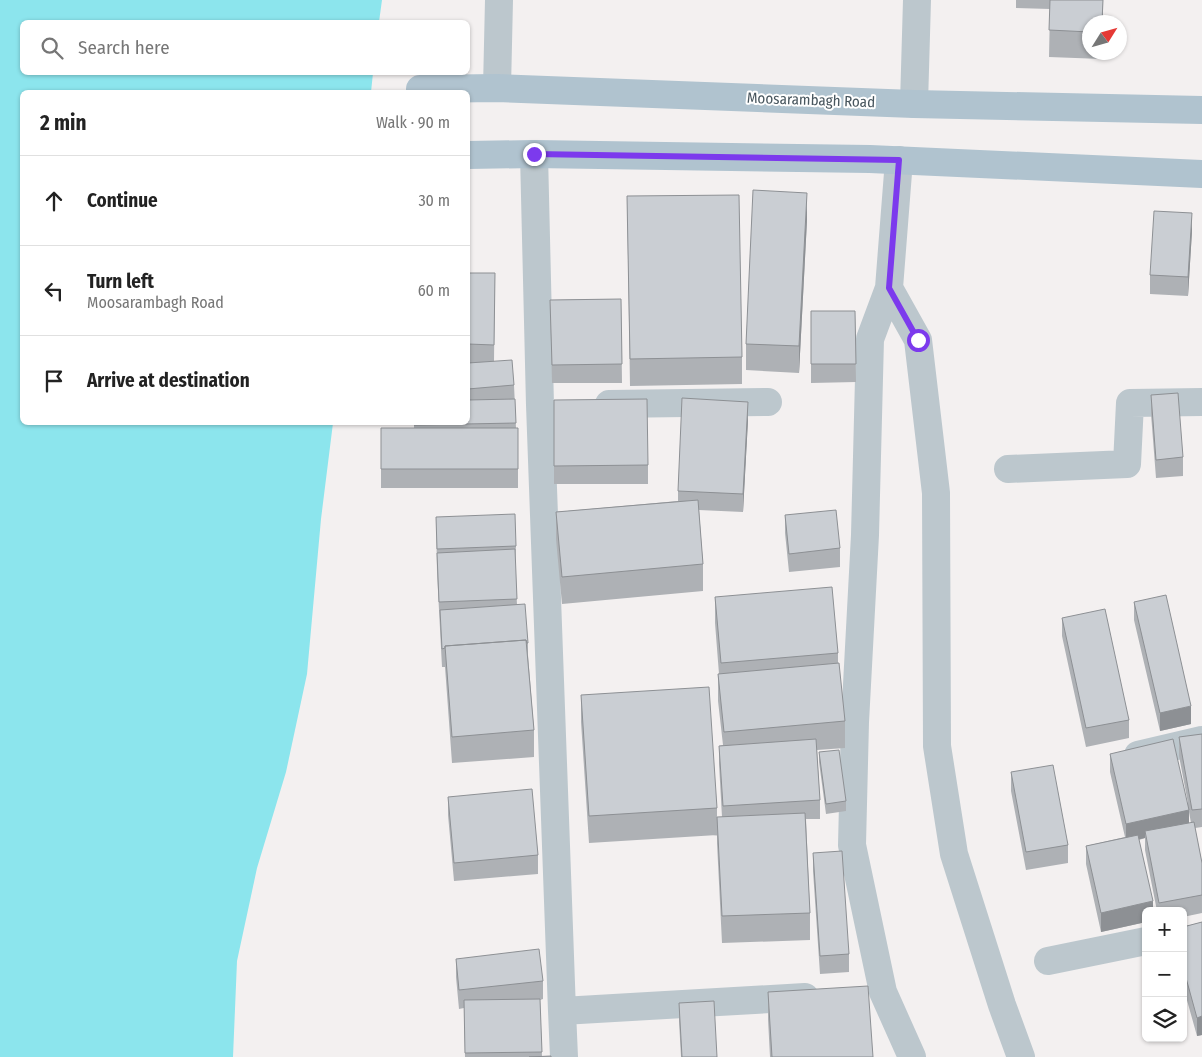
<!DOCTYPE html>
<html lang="en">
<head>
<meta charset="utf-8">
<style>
	:root { --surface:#fff; --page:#f2f2f2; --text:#222; --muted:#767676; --line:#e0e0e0 }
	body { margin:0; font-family:"Fira Sans Condensed",sans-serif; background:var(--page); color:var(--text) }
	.controls { position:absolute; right:15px; bottom:15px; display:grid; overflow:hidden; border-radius:8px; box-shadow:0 1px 4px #0004 }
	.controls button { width:45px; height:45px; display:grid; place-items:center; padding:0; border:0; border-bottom:1px solid var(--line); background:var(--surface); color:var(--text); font:25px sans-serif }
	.compass { position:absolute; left:1082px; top:15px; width:45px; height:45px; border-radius:50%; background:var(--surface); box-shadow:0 1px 4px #0004; rotate:53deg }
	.stop { position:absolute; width:15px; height:15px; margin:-11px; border:4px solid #7c3aed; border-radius:50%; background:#fff }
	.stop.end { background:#7c3aed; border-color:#fff; box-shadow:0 1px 5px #0008 }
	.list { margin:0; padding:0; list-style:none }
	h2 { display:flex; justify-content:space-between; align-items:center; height:65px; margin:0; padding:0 20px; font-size:21px }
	h2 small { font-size:16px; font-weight:400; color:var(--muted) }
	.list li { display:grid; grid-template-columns:32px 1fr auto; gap:15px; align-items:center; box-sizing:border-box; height:90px; padding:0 20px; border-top:1px solid var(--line) }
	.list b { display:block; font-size:19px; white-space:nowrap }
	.list p { margin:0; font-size:16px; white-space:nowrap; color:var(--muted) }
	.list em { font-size:16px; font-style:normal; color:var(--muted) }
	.icon { flex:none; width:28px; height:28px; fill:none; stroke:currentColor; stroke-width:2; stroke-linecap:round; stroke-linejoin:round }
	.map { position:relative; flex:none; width:1202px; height:1057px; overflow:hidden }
	.search { position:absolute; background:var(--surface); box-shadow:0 1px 4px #0004; left:20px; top:20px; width:450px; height:55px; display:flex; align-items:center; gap:12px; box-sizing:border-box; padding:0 18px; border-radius:8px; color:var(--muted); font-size:19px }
	.panel { position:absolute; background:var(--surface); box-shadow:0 1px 4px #0004; left:20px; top:90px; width:450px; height:335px; border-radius:8px }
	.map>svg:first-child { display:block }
</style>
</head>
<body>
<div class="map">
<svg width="1202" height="1057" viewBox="0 0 1202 1057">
	<rect width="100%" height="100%" fill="#f3f0f0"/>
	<path fill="#8ce5ed" d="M 0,0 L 382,0 L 379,22 L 22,22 L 22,72 L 373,73 L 371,92 L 22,92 L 22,422 L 333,423 L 321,519 L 307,674 L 286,772 L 257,868 L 237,961 L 233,1057 L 0,1057 Z"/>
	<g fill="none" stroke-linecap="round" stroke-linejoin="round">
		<path stroke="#bcc7cd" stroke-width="28" d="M 497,88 L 499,0
			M 914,104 L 917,0
			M 534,154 L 540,405 L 562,1011 L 564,1057
			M 899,160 L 889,288 L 870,339 L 865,535 L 855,722 L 852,845 L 883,992 L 912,1057
			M 889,288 L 918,340 L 936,493 L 937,746 L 954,854 L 1002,1005 L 1021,1057
			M 609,404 L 768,402
			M 1008,469 L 1127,464 L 1130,403 L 1202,402
			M 1138,755 L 1202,740
			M 1048,961 L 1146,941
			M 562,1011 L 805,997"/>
		<path stroke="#b0c3cf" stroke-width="28" d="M 420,89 L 497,88 L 914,104 L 1202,110
			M 468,155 L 534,154 L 870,159 L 1202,174"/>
	</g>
	<path fill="#aeb1b5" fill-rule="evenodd" d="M 1016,0 L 1103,0 L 1103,22 L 1090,22 L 1090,52 L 1102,52 L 1102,59 L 1049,57 L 1050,9 L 1016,8 Z
		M 627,196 L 742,357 L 742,384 L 630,386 Z
		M 807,220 L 799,373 L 746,370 L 746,344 Z
		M 1192,231 L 1188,296 L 1150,294 L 1150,275 Z
		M 468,273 L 495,273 L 494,361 L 514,385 L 516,428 L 518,428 L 518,488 L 381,488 L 381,428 L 414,428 L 414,422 L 468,422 L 468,363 L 473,363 L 468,363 Z
		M 621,299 L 622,383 L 552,383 L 550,300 Z
		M 811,311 L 855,311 L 856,382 L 811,383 Z
		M 1151,395 L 1183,457 L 1183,476 L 1156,478 L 1151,414 Z
		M 554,400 L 648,465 L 648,484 L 554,484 Z
		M 748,420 L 743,512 L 699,510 L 703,564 L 703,591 L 562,604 L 556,539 L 556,512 L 678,501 L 678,491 Z
		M 785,515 L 840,548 L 840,567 L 789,572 L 785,533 Z
		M 436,517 L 516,546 L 515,564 L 517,605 L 528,643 L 528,655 L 534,730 L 534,757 L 452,763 L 445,667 L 442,667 L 437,572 Z
		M 715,597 L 838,653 L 838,663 L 845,721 L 845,748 L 817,750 L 820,800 L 820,819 L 806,819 L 810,913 L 810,940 L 722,943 L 717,843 L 717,817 L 722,817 L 719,764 L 719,746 L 723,745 L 718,701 L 718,674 L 719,674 L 715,623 Z
		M 1134,602 L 1191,724 L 1160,731 L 1134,620 Z
		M 1062,618 L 1129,720 L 1129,738 L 1086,747 L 1062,636 Z
		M 581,695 L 717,808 L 717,835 L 589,843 L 581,722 Z
		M 1202,734 L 1202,827 L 1195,828 L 1202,863 L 1202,913 L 1183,917 L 1183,911 L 1157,911 L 1145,850 L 1145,838 L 1139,840 L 1153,911 L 1146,911 L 1146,922 L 1101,932 L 1086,864 L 1086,846 L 1125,837 L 1110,772 L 1110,754 L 1188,803 L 1179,756 L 1179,737 ZM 1189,812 L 1191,823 L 1189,823 Z
		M 819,752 L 846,801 L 846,811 L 826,814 L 819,762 Z
		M 1011,772 L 1068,845 L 1068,863 L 1026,870 L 1011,791 Z
		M 448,797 L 538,855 L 538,874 L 454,881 L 448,815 Z
		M 813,853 L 849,954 L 849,972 L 820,974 L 813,871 Z
		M 1202,922 L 1202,1035 L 1197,1036 L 1183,986 L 1183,927 Z
		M 456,959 L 543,981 L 543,999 L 540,1000 L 542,1057 L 551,1057 L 465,1057 L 464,1008 L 459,1009 L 456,977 Z
		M 768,992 L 873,1057 L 770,1057 L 768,1019 Z
		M 679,1003 L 717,1057 L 681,1057 L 679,1021 Z"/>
	<path fill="#8d9094" d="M 807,193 L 807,220 L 799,373 L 799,346 Z
		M 1192,213 L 1192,231 L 1188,296 L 1188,277 Z
		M 748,402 L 748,420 L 743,512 L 743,494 Z
		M 1191,706 L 1191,724 L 1160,731 L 1160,713 Z
		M 1189,810 L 1189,828 L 1145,831 L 1145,838 L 1126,842 L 1126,824 Z
		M 1153,901 L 1153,911 L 1146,911 L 1146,922 L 1101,932 L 1101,913 Z
		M 1202,1016 L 1202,1035 L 1197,1036 L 1197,1018 Z"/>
	<path fill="#caced3" stroke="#8d9094" d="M 1050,0 L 1103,0 L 1102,22 L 1090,22 L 1090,32 L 1049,30 Z
		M 753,190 L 807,193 L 799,346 L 746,344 Z
		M 739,195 L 742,357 L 630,359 L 627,196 Z
		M 1154,211 L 1192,213 L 1188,277 L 1150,275 Z
		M 468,273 L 495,273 L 494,345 L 468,344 Z
		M 621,299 L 622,364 L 552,365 L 550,300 Z
		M 811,311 L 855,311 L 856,364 L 811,364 Z
		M 512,360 L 514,385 L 468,389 L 468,363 Z
		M 1178,393 L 1183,457 L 1156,460 L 1151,395 Z
		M 682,398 L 748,402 L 743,494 L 678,491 Z
		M 515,399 L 516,423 L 414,425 L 414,422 L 468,422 L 468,400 Z
		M 647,399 L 648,465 L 554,466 L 554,400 Z
		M 381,428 L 518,428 L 518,469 L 381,469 Z
		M 698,500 L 703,564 L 562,577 L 556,512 Z
		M 836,510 L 840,548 L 789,554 L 785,515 Z
		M 515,514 L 516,546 L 437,549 L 436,517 Z
		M 515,549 L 517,599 L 439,602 L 437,553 Z
		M 832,587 L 838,653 L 721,663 L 715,597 Z
		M 1166,595 L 1191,706 L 1160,713 L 1134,602 Z
		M 525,604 L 528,643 L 527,643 L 526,640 L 445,646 L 445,648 L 442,649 L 440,610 Z
		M 1105,609 L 1129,720 L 1086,728 L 1062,618 Z
		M 526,640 L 534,730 L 452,737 L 445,646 Z
		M 839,663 L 845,721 L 724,732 L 718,674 Z
		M 709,687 L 717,808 L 589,816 L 581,695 Z
		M 1202,734 L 1202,809 L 1192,810 L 1179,737 Z
		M 816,739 L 820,800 L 723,806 L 719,746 Z
		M 1173,739 L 1189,810 L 1126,824 L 1110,754 Z
		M 839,750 L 846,801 L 826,804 L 819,752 Z
		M 1053,765 L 1068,845 L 1026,852 L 1011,772 Z
		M 532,789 L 538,855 L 454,863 L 448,797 Z
		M 805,813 L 810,913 L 722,916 L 717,817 Z
		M 1194,822 L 1202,863 L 1202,895 L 1159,903 L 1145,831 Z
		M 1138,835 L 1153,901 L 1101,913 L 1086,846 Z
		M 842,851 L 849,954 L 820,956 L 813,853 Z
		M 1202,922 L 1202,1016 L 1197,1018 L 1183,967 L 1183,927 Z
		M 539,949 L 543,981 L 459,990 L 456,959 Z
		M 868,986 L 873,1057 L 772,1057 L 768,992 Z
		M 540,999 L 542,1052 L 465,1053 L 464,1000 Z
		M 714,1001 L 717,1057 L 682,1057 L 679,1003 Z
		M 551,1056 L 551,1057 L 529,1057 Z"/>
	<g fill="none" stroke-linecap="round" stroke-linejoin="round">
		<path stroke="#7c3aed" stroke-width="6" d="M 534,154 L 899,160 L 889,288 L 918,340"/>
	</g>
	<g text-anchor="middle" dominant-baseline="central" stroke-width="4" stroke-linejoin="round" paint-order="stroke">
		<g font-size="15" fill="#48565e" stroke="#fff">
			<text transform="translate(811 100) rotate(2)">Moosarambagh Road</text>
		</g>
	</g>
</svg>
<div class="controls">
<button>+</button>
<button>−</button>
<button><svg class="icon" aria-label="layers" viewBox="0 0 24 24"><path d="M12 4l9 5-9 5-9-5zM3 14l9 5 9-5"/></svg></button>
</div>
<svg class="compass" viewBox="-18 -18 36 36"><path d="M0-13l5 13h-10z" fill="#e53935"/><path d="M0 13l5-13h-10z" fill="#767676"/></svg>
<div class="stop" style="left:918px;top:340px"></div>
<div class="stop end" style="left:534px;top:154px"></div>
<div class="search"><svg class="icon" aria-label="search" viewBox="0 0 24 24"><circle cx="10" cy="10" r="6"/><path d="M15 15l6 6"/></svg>Search here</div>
<section class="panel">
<h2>2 min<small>Walk · 90 m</small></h2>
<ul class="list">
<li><svg class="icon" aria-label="ahead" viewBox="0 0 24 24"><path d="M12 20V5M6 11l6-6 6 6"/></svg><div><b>Continue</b></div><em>30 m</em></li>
<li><svg class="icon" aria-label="left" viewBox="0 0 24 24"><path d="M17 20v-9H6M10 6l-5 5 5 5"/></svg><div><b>Turn left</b><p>Moosarambagh Road</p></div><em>60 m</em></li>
<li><svg class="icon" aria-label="arrive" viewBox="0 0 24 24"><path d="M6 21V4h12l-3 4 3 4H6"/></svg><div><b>Arrive at destination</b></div></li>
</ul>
</section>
</div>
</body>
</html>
